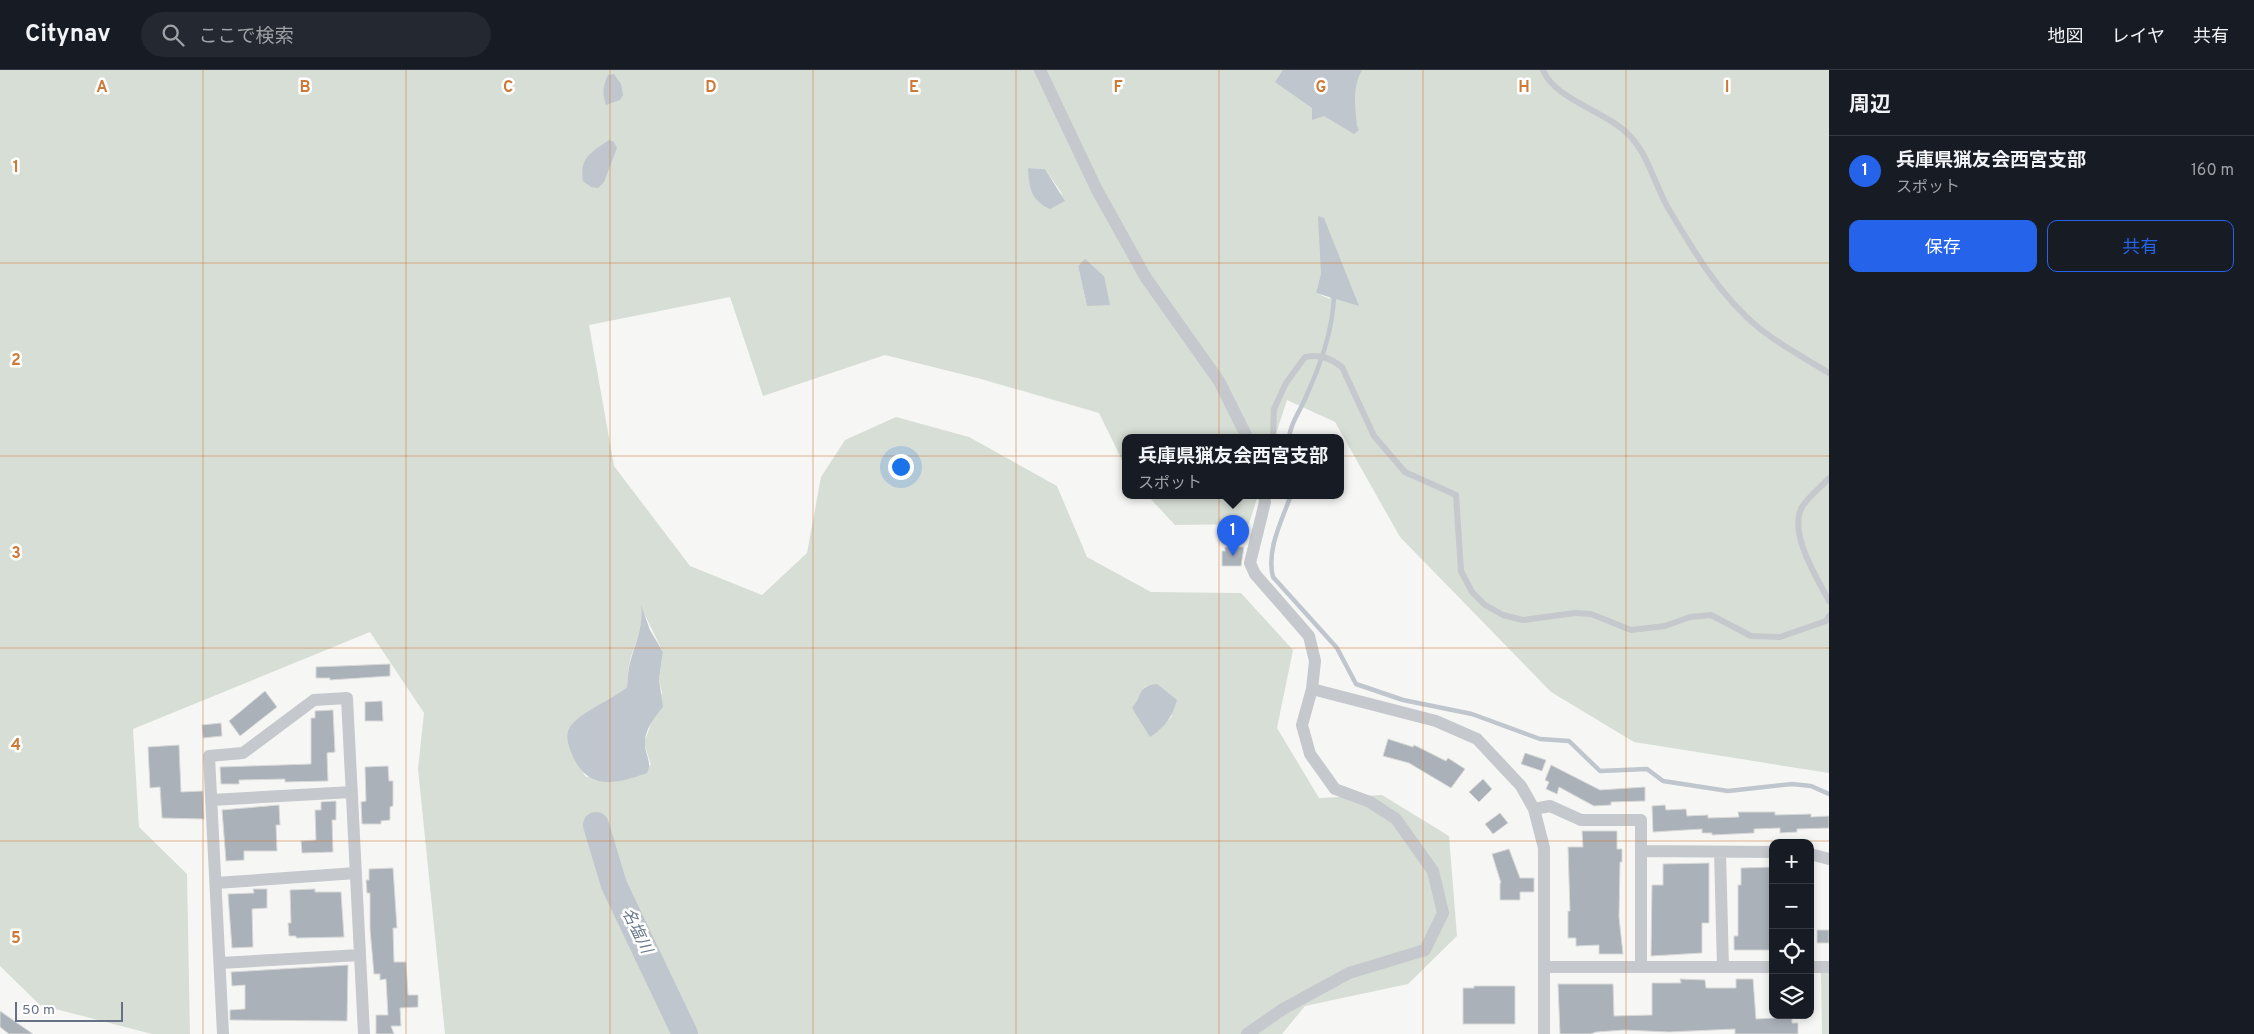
<!DOCTYPE html>
<html lang="ja">
<head>
<meta charset="utf-8">
<style>
	:root { --surface:#171b24; --page:#242831; --text:#f1f3f6; --muted:#9ea1a6; --line:#363941; --accent:#2563eb }
	body { margin:0; font-family:Overpass,"Noto Sans JP",sans-serif; background:var(--page); color:var(--text) }
	.controls { position:absolute; right:15px; bottom:15px; display:grid; overflow:hidden; border-radius:10px; box-shadow:0 2px 8px #0003 }
	.controls button { width:45px; height:45px; display:grid; place-items:center; padding:0; border:0; border-bottom:1px solid var(--line); background:var(--surface); color:var(--text); font:25px sans-serif }
	.scale { position:absolute; left:15px; bottom:12px; width:108px; box-sizing:border-box; padding-left:5px; border:2px solid #677185; border-top:0; font-size:14px; line-height:18px; white-space:nowrap; color:#677185; -webkit-text-stroke:4px #fff; paint-order:stroke }
	.you { position:absolute; left:900px; top:396px; width:18px; height:18px; margin:-12px; border:4px solid #fff; border-radius:50%; background:#1a73e8; box-shadow:0 0 0 8px #1a73e833 }
	.badge { display:grid; place-items:center; width:32px; height:32px; border-radius:50%; background:var(--accent); color:#fff; font-size:16px; font-weight:700 }
	.pin { position:absolute; translate:-50% -41px; filter:drop-shadow(0 1px 2px #0008) }
	.pin::after { content:''; position:absolute; top:26px; width:18px; height:15px; background:inherit; clip-path:polygon(0 0,100% 0,50% 100%) }
	.popup { position:absolute; left:1122px; top:364px; width:222px; height:65px; box-sizing:border-box; display:grid; place-content:center; border-radius:10px; background:var(--surface); filter:drop-shadow(0 1px 4px #0005); font-size:16px; white-space:nowrap; color:var(--muted) }
	.popup b { font-size:19px; color:var(--text) }
	.popup::after { content:''; position:absolute; left:50%; top:100%; margin-left:-10px; border:10px solid transparent; border-top-color:var(--surface) }
	.list { margin:0; padding:0; list-style:none }
	h2 { display:flex; justify-content:space-between; align-items:center; height:65px; margin:0; padding:0 20px; font-size:21px }
	h2 small { font-size:16px; font-weight:400; color:var(--muted) }
	.list li { display:grid; grid-template-columns:32px 1fr auto; gap:15px; align-items:center; box-sizing:border-box; height:70px; padding:0 20px; border-top:1px solid var(--line) }
	.list b { display:block; font-size:19px; white-space:nowrap }
	.list p { margin:0; font-size:16px; white-space:nowrap; color:var(--muted) }
	.list em { font-size:16px; font-style:normal; color:var(--muted) }
	.actions { display:flex; gap:10px; padding:15px 20px }
	.actions a { flex:1; padding:11px 0; border:1px solid var(--accent); border-radius:10px; text-align:center; font-size:18px; color:var(--accent) }
	.actions .main { background:var(--accent); color:#fff }
	.icon { flex:none; width:28px; height:28px; fill:none; stroke:currentColor; stroke-width:2; stroke-linecap:round; stroke-linejoin:round }
	.map { position:relative; flex:none; width:1829px; height:964px; overflow:hidden }
	header { display:flex; align-items:center; gap:30px; box-sizing:border-box; height:70px; padding:0 25px; background:var(--surface); border-bottom:1px solid var(--line) }
	header strong { font-size:24px }
	nav { display:flex; gap:28px; margin-inline-start:auto; font-size:18px }
	.search { width:350px; height:45px; background:var(--page); display:flex; align-items:center; gap:12px; box-sizing:border-box; padding:0 18px; border-radius:28px; color:var(--muted); font-size:19px }
	main { display:flex }
	aside { flex:1; background:var(--surface) }
	.map>svg:first-child { display:block }
</style>
</head>
<body>
<header>
<strong>Citynav</strong>
<div class="search"><svg class="icon" aria-label="search" viewBox="0 0 24 24"><circle cx="10" cy="10" r="6"/><path d="M15 15l6 6"/></svg>ここで検索</div>
<nav><a>地図</a><a>レイヤ</a><a>共有</a></nav>
</header>
<main>
<div class="map">
<svg width="1829" height="964" viewBox="0 0 1829 964">
	<rect width="100%" height="100%" fill="#f6f7f4"/>
	<path fill="#d7ded5" fill-rule="evenodd" d="M 0,0 L 1829,0 L 1829,703 L 1634,672 L 1551,622 L 1400,467 L 1335,352 L 1287,330 L 1275,367 L 1126,367 L 1125,396 L 1099,343 L 981,309 L 885,285 L 763,326 L 730,227 L 589,255 L 614,396 L 690,496 L 762,525 L 807,483 L 821,407 L 845,370 L 896,347 L 969,367 L 1057,416 L 1087,487 L 1151,522 L 1241,523 L 1293,580 L 1277,658 L 1319,728 L 1382,725 L 1449,766 L 1457,866 L 1408,914 L 1305,936 L 1282,964 L 445,964 L 418,699 L 424,643 L 370,562 L 133,659 L 139,757 L 187,804 L 190,964 L 152,964 L 40,935 L 0,896 ZM 1029,98 L 1045,99 L 1063,125 L 1029,106 ZM 1085,190 L 1104,206 L 1087,236 L 1078,196 ZM 1321,203 L 1330,229 L 1316,223 ZM 641,537 L 663,582 L 659,609 L 662,623 L 644,673 L 651,695 L 586,707 C 544,645 587,651 627,617 C 628,608 628,598 630,590 C 636,570 643,559 641,537 ZM 1146,616 L 1172,646 L 1159,661 L 1132,639 C 1138,631 1139,622 1146,616 Z
		M 1147,425 L 1258,425 L 1249,454 L 1175,455 Z
		M 1821,903 L 1829,903 L 1829,964 L 1822,964 Z"/>
	<path fill="#c0c6cd" d="M 1283,0 L 1362,0 C 1352,18 1355,36 1357,56 L 1359,60 L 1354,64 L 1324,46 L 1312,50 L 1312,38 L 1275,12 Z
		M 614,4 L 621,14 L 623,25 L 620,30 L 606,35 C 602,24 603,15 608,5 Z
		M 609,70 L 614,72 L 617,78 L 604,112 L 598,118 L 591,117 L 583,111 C 579,87 592,82 609,70 Z
		M 1028,98 L 1045,99 L 1065,131 L 1050,139 C 1030,130 1029,116 1028,98 Z
		M 1318,146 L 1324,148 L 1359,236 L 1316,223 L 1321,203 Z
		M 1085,189 L 1104,206 L 1110,235 L 1087,236 L 1078,196 Z
		M 641,535 L 650,560 L 663,582 L 659,609 L 663,637 C 655,647 645,659 645,672 C 644,684 653,691 647,703 C 614,715 586,721 571,682 C 568,674 565,665 570,657 C 580,642 612,630 627,617 C 628,608 628,598 631,589 C 637,569 643,557 641,535 Z
		M 1157,614 L 1177,630 C 1172,647 1165,658 1150,667 L 1132,638 C 1143,625 1136,617 1157,614 Z"/>
	<g fill="none" stroke-linecap="round" stroke-linejoin="round">
		<path stroke="#c0c6cd" stroke-width="4.5" d="M 1289,367 C 1291,352 1299,343 1305,329 C 1320,296 1333,261 1334,225
			M 1291,425 C 1282,450 1266,480 1273,507 L 1337,578 L 1356,614 L 1403,630 L 1472,644 L 1540,669 L 1569,671 L 1600,701 L 1647,699 L 1663,711 L 1728,721 L 1792,714 L 1811,716 L 1829,724"/>
		<path stroke="#c0c6cd" stroke-width="26" d="M 596,755 L 614,815 L 685,964"/>
	</g>
	<path fill="#abb1b9" stroke="#d8d9d7" d="M 1225,477 L 1244,477 L 1241,496 L 1222,496 L 1222,481 L 1225,481 Z
		M 390,594 L 390,606 L 330,610 L 330,608 L 316,608 L 316,597 Z
		M 265,621 L 277,637 L 240,666 L 229,651 Z
		M 382,631 L 383,651 L 365,651 L 365,632 Z
		M 333,640 L 335,682 L 327,683 L 328,711 L 285,712 L 285,709 L 239,710 L 239,714 L 221,714 L 220,697 L 311,694 L 311,648 L 315,648 L 315,641 Z
		M 221,653 L 222,666 L 203,668 L 202,655 Z
		M 1388,669 L 1413,677 L 1414,675 L 1446,691 L 1448,688 L 1465,699 L 1451,718 L 1409,693 L 1383,686 Z
		M 179,675 L 181,722 L 203,721 L 204,749 L 162,748 L 160,717 L 150,718 L 148,677 Z
		M 1525,683 L 1546,690 L 1542,701 L 1521,694 Z
		M 1551,695 L 1600,720 L 1645,717 L 1645,731 L 1611,732 L 1611,735 L 1594,736 L 1559,717 L 1557,724 L 1546,719 L 1549,712 L 1545,710 Z
		M 388,696 L 389,711 L 393,711 L 393,736 L 390,737 L 390,750 L 381,751 L 381,754 L 362,754 L 361,732 L 366,731 L 365,697 Z
		M 1483,709 L 1492,719 L 1479,732 L 1469,722 Z
		M 336,731 L 336,750 L 332,750 L 333,782 L 302,783 L 301,771 L 316,770 L 315,740 L 321,740 L 321,732 Z
		M 279,735 L 280,755 L 276,755 L 277,781 L 244,781 L 244,790 L 226,791 L 222,740 Z
		M 1665,735 L 1666,740 L 1686,739 L 1687,746 L 1708,745 L 1708,748 L 1739,747 L 1738,742 L 1775,742 L 1775,745 L 1811,744 L 1811,747 L 1829,746 L 1829,758 L 1797,759 L 1797,762 L 1780,763 L 1780,758 L 1754,759 L 1754,763 L 1712,765 L 1712,763 L 1702,763 L 1702,759 L 1653,762 L 1652,736 Z
		M 1500,743 L 1508,753 L 1493,764 L 1485,754 Z
		M 1582,761 L 1617,761 L 1617,779 L 1622,779 L 1622,792 L 1620,792 L 1619,847 L 1623,884 L 1599,884 L 1599,875 L 1576,876 L 1576,868 L 1568,868 L 1568,841 L 1570,841 L 1568,777 L 1583,777 Z
		M 1509,779 L 1520,808 L 1534,808 L 1534,822 L 1520,822 L 1520,830 L 1500,830 L 1500,813 L 1501,813 L 1492,784 Z
		M 1709,793 L 1709,853 L 1702,853 L 1702,883 L 1651,886 L 1652,815 L 1663,815 L 1663,794 Z
		M 1773,797 L 1773,880 L 1734,880 L 1734,866 L 1738,866 L 1738,815 L 1741,815 L 1741,798 Z
		M 393,798 L 397,858 L 393,858 L 394,892 L 406,892 L 408,925 L 418,925 L 418,937 L 400,938 L 401,956 L 391,956 L 394,964 L 376,964 L 376,945 L 388,945 L 386,909 L 380,910 L 380,904 L 374,904 L 370,859 L 370,823 L 367,823 L 366,810 L 369,810 L 369,799 Z
		M 253,819 L 267,819 L 267,838 L 252,839 L 253,877 L 232,878 L 228,824 L 254,823 Z
		M 315,819 L 315,822 L 341,822 L 344,867 L 296,868 L 296,866 L 289,866 L 288,853 L 291,853 L 290,820 Z
		M 1817,860 L 1829,860 L 1829,873 L 1817,873 Z
		M 348,895 L 347,951 L 230,950 L 230,940 L 245,939 L 245,915 L 232,916 L 231,902 Z
		M 1680,909 L 1705,910 L 1706,918 L 1736,918 L 1736,909 L 1753,909 L 1756,949 L 1792,947 L 1792,953 L 1798,953 L 1798,964 L 1735,964 L 1735,959 L 1669,962 L 1624,960 L 1596,962 L 1591,964 L 1560,964 L 1558,914 L 1613,914 L 1614,946 L 1652,945 L 1652,913 L 1681,913 Z
		M 1474,916 L 1515,916 L 1515,954 L 1463,954 L 1463,918 L 1474,918 Z
		M 0,941 L 33,964 L 9,964 L 0,957 Z"/>
	<g fill="none" stroke-linecap="round" stroke-linejoin="round">
		<path stroke="#c5c8cc" stroke-width="6" d="M 1543,0 C 1554,29 1606,41 1629,65 C 1648,84 1655,115 1668,138 C 1693,180 1720,226 1759,258 C 1780,275 1806,289 1829,303
			M 1273,367 L 1274,339 L 1286,313 L 1305,287 C 1320,284 1330,288 1342,297 L 1374,366 L 1405,402 L 1456,425 L 1461,501 L 1472,522 L 1485,535 L 1503,545 L 1523,550 L 1575,543 L 1591,544 L 1631,560 L 1665,556 L 1690,547 L 1711,545 L 1751,566 L 1780,567 L 1826,551 L 1829,546
			M 1829,408 C 1821,417 1808,427 1802,437 C 1788,463 1817,508 1829,531"/>
		<path stroke="#c5c8cc" stroke-width="12" d="M 1040,0 L 1097,120 L 1146,208 L 1219,311 L 1247,367
			M 1312,619 L 1436,651 L 1477,669 L 1521,716 L 1534,739 L 1544,778 L 1544,964
			M 212,730 L 352,722
			M 1534,739 L 1550,736 L 1581,750 L 1641,750 L 1641,897
			M 1641,781 L 1773,782
			M 1720,782 L 1723,897
			M 1810,784 L 1829,789
			M 216,813 L 356,803
			M 220,893 L 360,885
			M 1544,897 L 1773,897
			M 1810,897 L 1829,897
			M 223,964 L 209,686 L 243,683 L 314,630 L 347,628 L 364,964
			M 1247,964 L 1283,939 L 1349,903 L 1425,880 L 1443,843 L 1433,801 L 1396,749 L 1370,732 L 1335,719 L 1310,684 L 1302,655 L 1312,619 L 1315,591 L 1309,566 L 1255,504 L 1250,493 L 1265,432 L 1264,425"/>
	</g>
	<path fill="none" stroke="#cd7a39" stroke-width="1" stroke-opacity="0.55" d="M 203,0 L 203,964M 406,0 L 406,964M 610,0 L 610,964M 813,0 L 813,964M 1016,0 L 1016,964M 1219,0 L 1219,964M 1423,0 L 1423,964M 1626,0 L 1626,964M 0,193 L 1829,193M 0,386 L 1829,386M 0,578 L 1829,578M 0,771 L 1829,771"/>
	<g text-anchor="middle" dominant-baseline="central" stroke-width="5" stroke-linejoin="round" paint-order="stroke">
		<g font-size="16" font-style="italic" fill="#687887" stroke="#fff">
			<text transform="translate(636 861) rotate(64)">名塩川</text>
		</g>
	</g>
	<g font-size="16" text-anchor="middle" font-weight="bold" fill="#cd7a39" stroke="#fff" stroke-width="5" stroke-linejoin="round" paint-order="stroke">
		<text x="102" y="22">A</text>
		<text x="305" y="22">B</text>
		<text x="508" y="22">C</text>
		<text x="711" y="22">D</text>
		<text x="914" y="22">E</text>
		<text x="1118" y="22">F</text>
		<text x="1321" y="22">G</text>
		<text x="1524" y="22">H</text>
		<text x="1727" y="22">I</text>
		<text x="16" y="102">1</text>
		<text x="16" y="295">2</text>
		<text x="16" y="488">3</text>
		<text x="16" y="680">4</text>
		<text x="16" y="873">5</text>
	</g>
</svg>
<div class="controls">
<button>+</button>
<button>−</button>
<button><svg class="icon" aria-label="locate" viewBox="0 0 24 24"><circle cx="12" cy="12" r="6"/><path d="M12 2v4M12 18v4M2 12h4M18 12h4"/></svg></button>
<button><svg class="icon" aria-label="layers" viewBox="0 0 24 24"><path d="M12 4l9 5-9 5-9-5zM3 14l9 5 9-5"/></svg></button>
</div>
<div class="scale">50 m</div>
<div class="you"></div>
<div class="pin badge" style="left:1233px;top:486px">1</div>
<div class="popup"><b>兵庫県猟友会西宮支部</b>スポット</div>
</div>
<aside>
<h2>周辺<small></small></h2>
<ul class="list">
<li><span class="badge">1</span><div><b>兵庫県猟友会西宮支部</b><p>スポット</p></div><em>160 m</em></li>
</ul>
<div class="actions"><a class="main">保存</a><a>共有</a></div>
</aside>
</main>
</body>
</html>
